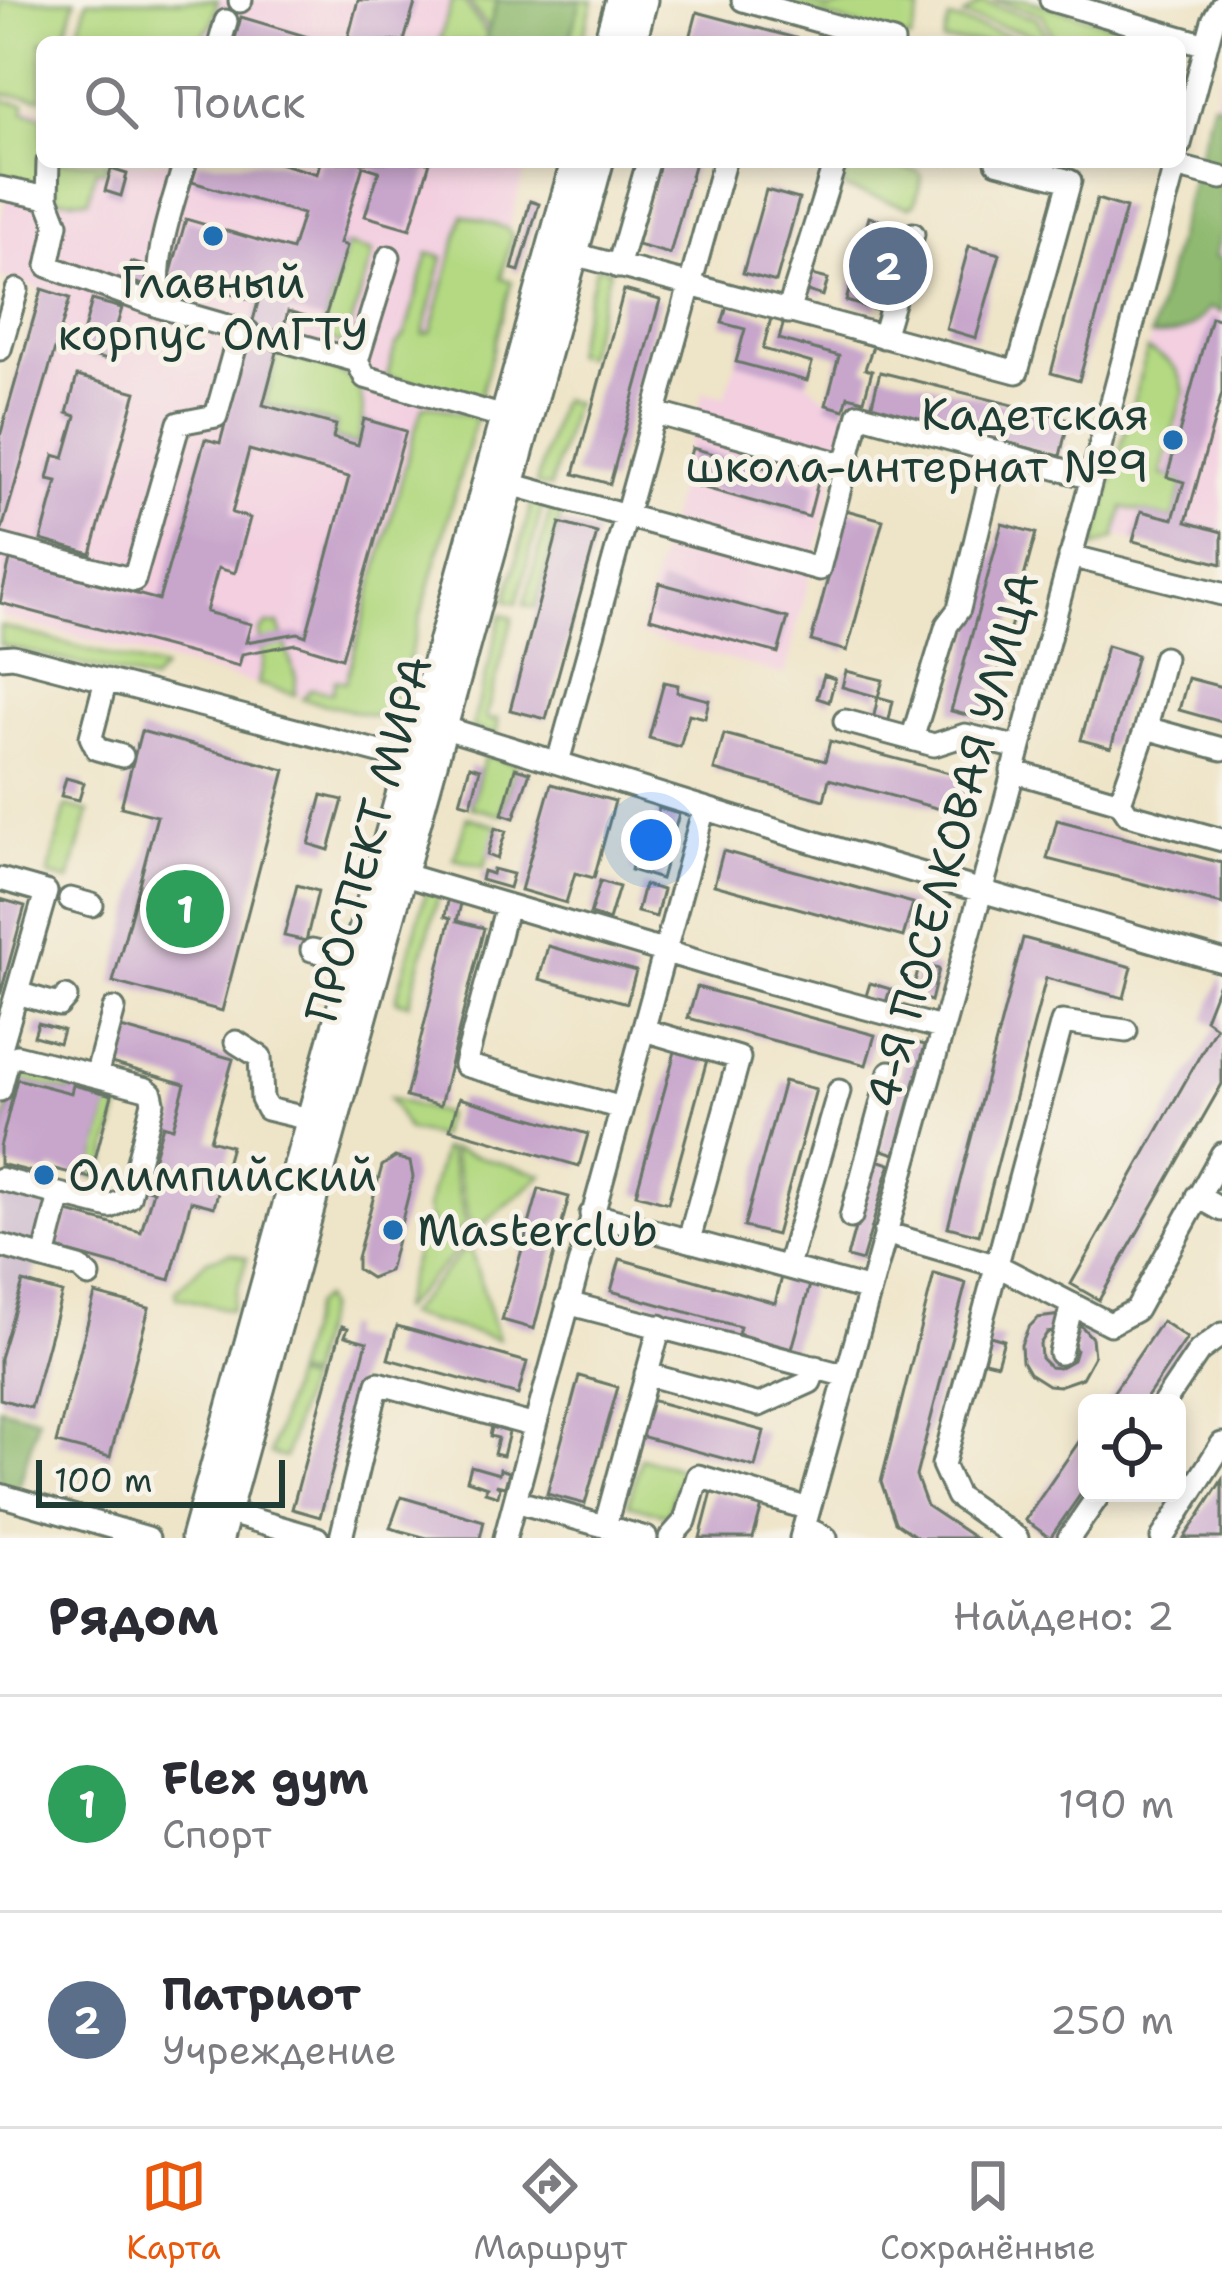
<!DOCTYPE html>
<html lang="ru">
<head>
<meta charset="utf-8">
<style>
	:root { --surface:#fff; --page:#f2f2f3; --text:#2b2b33; --muted:#7c7c81; --line:#e1e1e2; --accent:#ea580c }
	body { margin:0; font-family:"Shantell Sans",sans-serif; background:var(--page); color:var(--text) }
	.controls { position:absolute; right:36px; bottom:36px; display:grid; overflow:hidden; border-radius:18px; box-shadow:0 6px 18px #0003 }
	.controls button { width:108px; height:108px; display:grid; place-items:center; padding:0; border:0; border-bottom:3px solid var(--line); background:var(--surface); color:var(--text); font:60px sans-serif }
	.scale { position:absolute; left:36px; bottom:30px; width:249px; box-sizing:border-box; padding-left:12px; border:6px solid #1f3d34; border-top:0; font-size:33px; line-height:42px; white-space:nowrap; color:#1f3d34; -webkit-text-stroke:9px #f7f3e8; paint-order:stroke }
	.you { position:absolute; left:651px; top:840px; width:42px; height:42px; margin:-30px; border:9px solid #fff; border-radius:50%; background:#1a73e8; box-shadow:0 0 0 18px #1a73e833 }
	.badge { display:grid; place-items:center; width:78px; height:78px; border-radius:50%; background:var(--accent); color:#fff; font-size:39px; font-weight:700 }
	.pin { position:absolute; translate:-50% -50%; border:6px solid #fff; box-shadow:0 3px 12px #0006 }
	.list { margin:0; padding:0; list-style:none }
	h2 { display:flex; justify-content:space-between; align-items:center; height:156px; margin:0; padding:0 48px; font-size:51px }
	h2 small { font-size:39px; font-weight:400; color:var(--muted) }
	.list li { display:grid; grid-template-columns:78px 1fr auto; gap:36px; align-items:center; box-sizing:border-box; height:216px; padding:0 48px; border-top:3px solid var(--line) }
	.list b { display:block; font-size:45px; white-space:nowrap }
	.list p { margin:0; font-size:39px; white-space:nowrap; color:var(--muted) }
	.list em { font-size:39px; font-style:normal; color:var(--muted) }
	.icon { flex:none; width:66px; height:66px; fill:none; stroke:currentColor; stroke-width:2; stroke-linecap:round; stroke-linejoin:round }
	.map { position:relative; flex:none; width:1222px; height:1538px; overflow:hidden }
	.search { position:absolute; background:var(--surface); box-shadow:0 6px 18px #0003; left:36px; right:36px; top:36px; height:132px; display:flex; align-items:center; gap:30px; box-sizing:border-box; padding:0 42px; border-radius:18px; color:var(--muted); font-size:45px }
	.sheet { height:588px; background:var(--surface) }
	nav { display:flex; justify-content:space-around; align-items:center; box-sizing:border-box; height:168px; border-top:3px solid var(--line); background:var(--surface); font-size:33px; color:var(--muted) }
	nav a { display:grid; justify-items:center; gap:6px }
	nav .on { color:var(--accent) }
	.map>svg:first-child { display:block }
</style>
</head>
<body>
<div class="map">
<svg width="1222" height="1538" viewBox="0 0 1222 1538">
	<rect width="100%" height="100%" fill="#f7f3e8"/>
	<filter id="ink" filterUnits="userSpaceOnUse"><feTurbulence type="fractalNoise" baseFrequency=".00833" numOctaves="2"/><feDisplacementMap in="SourceGraphic" scale="24" xChannelSelector="R" yChannelSelector="G"/><feConvolveMatrix kernelMatrix="1 2 1 2 8 2 1 2 1" color-interpolation-filters="sRGB"/></filter>
	<filter id="wash" filterUnits="userSpaceOnUse"><feTurbulence type="fractalNoise" baseFrequency=".004" numOctaves="4" result="noise"/><feDisplacementMap in="SourceGraphic" scale="48" xChannelSelector="R" yChannelSelector="G"/><feGaussianBlur stdDeviation="2.7" result="paint"/><feColorMatrix in="noise" values="0 0 0 0 0 0 0 0 0 0 0 0 0 0 0 0 0 1.4 0 .05"/><feComposite in="paint" operator="in"/></filter>
	<g filter="url(#wash)">
		<rect width="100%" height="100%" fill="#eee4c7"/>
		<path fill="#f3cfe0" d="M 89,0 L 573,0 L 561,42 L 76,42 Z
			M 1222,71 L 1222,564 L 1099,530 Z
			M 27,107 L 42,110 L 42,162 L 527,162 L 379,716 L 0,617 L 0,436 L 42,290 L 0,277 L 0,223 Z
			M 736,362 L 807,381 L 827,400 L 827,405 L 851,412 L 785,675 L 639,635 L 703,392 L 725,397 Z"/>
		<path fill="#cfbdcf" d="M 0,1195 L 51,1208 L 31,1284 L 62,1293 L 31,1408 L 0,1399 Z"/>
		<path fill="#b4d982" stroke="#6a8b5b" stroke-width="3" d="M 0,0 L 75,0 L 63,42 L 42,42 L 42,98 L 0,94 Z
			M 87,0 L 218,0 L 211,26 L 196,42 L 76,42 Z
			M 452,0 L 463,0 L 492,42 L 439,42 Z
			M 468,0 L 593,0 L 582,42 L 498,42 Z
			M 764,0 L 799,0 L 829,10 C 856,0 890,2 920,10 L 911,40 Z
			M 993,0 L 1027,0 L 1172,42 L 1056,42 L 1042,14 Z
			M 982,2 L 1037,19 L 1049,39 L 963,16 Z
			M 949,19 L 1032,42 L 943,42 Z
			M 0,100 L 25,104 L 24,112 L 42,116 L 44,188 L 0,184 Z
			M 52,162 L 109,162 L 104,171 L 96,169 L 88,200 L 57,199 Z
			M 849,162 L 883,162 L 919,172 L 922,177 L 915,203 L 909,207 L 846,189 L 843,184 Z
			M 463,215 L 506,228 L 512,235 L 501,278 L 512,281 L 479,401 L 387,376 L 395,346 L 405,335 L 428,253 L 443,257 L 423,334 L 431,332 Z
			M 347,245 L 373,252 L 345,345 L 331,340 L 323,328 Z
			M 597,266 L 610,270 L 585,357 L 572,354 Z
			M 1147,350 C 1169,359 1181,368 1184,392 L 1161,474 L 1184,482 L 1173,519 L 1123,507 L 1115,538 L 1094,547 Z
			M 277,354 C 337,372 378,368 357,444 L 334,437 L 337,424 L 265,404 Z
			M 560,399 L 574,403 L 550,488 L 536,484 Z
			M 431,405 L 476,418 L 398,697 L 393,709 L 378,717 L 302,699 L 311,689 L 332,693 L 335,680 L 346,682 L 418,420 L 424,406 Z
			M 533,497 L 544,500 L 517,603 L 506,600 Z
			M 552,504 L 563,507 L 535,608 L 524,605 Z
			M 502,614 L 513,618 L 486,716 L 488,720 L 498,719 L 497,735 L 472,728 Z
			M 279,624 L 296,678 L 295,695 L 258,684 L 263,661 L 259,632 L 266,625 Z
			M 0,626 L 163,669 L 152,682 L 0,645 Z
			M 485,755 L 516,764 L 500,815 L 471,807 Z
			M 66,806 L 89,812 L 69,881 L 48,875 Z
			M 467,817 L 498,826 L 484,867 L 454,859 Z
			M 427,888 L 440,891 L 409,1004 L 396,1000 Z
			M 21,1071 L 123,1096 L 101,1179 L 91,1176 L 111,1096 L 73,1086 L 71,1093 L 18,1080 L 0,1145 L 15,1076 Z
			M 389,1098 L 445,1114 L 439,1137 L 408,1130 Z
			M 443,1149 L 448,1150 L 466,1223 L 458,1233 L 431,1224 L 427,1208 Z
			M 452,1149 L 543,1175 L 481,1226 L 470,1221 Z
			M 431,1230 L 458,1237 L 461,1247 L 399,1311 L 420,1237 Z
			M 465,1249 L 471,1250 L 498,1339 L 406,1315 Z
			M 230,1253 L 247,1258 L 231,1310 L 177,1297 L 176,1291 L 207,1260 Z
			M 322,1298 L 326,1308 L 307,1378 L 293,1374 L 313,1306 Z
			M 292,1377 L 306,1381 L 285,1458 L 270,1454 Z
			M 641,1458 L 681,1469 L 668,1515 L 628,1504 Z"/>
		<path fill="#8fb970" stroke="#577b52" stroke-width="3" d="M 497,0 L 581,0 L 569,42 L 485,42 Z
			M 1213,102 L 1222,104 L 1222,165 L 1209,168 L 1196,164 Z
			M 1193,175 L 1222,182 L 1222,231 L 1215,257 L 1222,259 L 1222,312 L 1209,308 C 1194,331 1177,336 1151,336 Z
			M 0,1407 L 38,1418 L 20,1484 L 12,1489 L 0,1487 Z"/>
		<g id="blocks">
			<path fill="#c8a6cc" fill-rule="evenodd" d="M 358,0 L 416,0 L 404,41 L 347,42 Z
				M 697,12 L 803,40 L 803,42 L 689,42 Z
				M 241,17 L 322,41 L 322,42 L 234,42 Z
				M 198,162 L 275,162 L 317,174 L 320,162 L 430,162 L 410,229 L 365,216 L 379,171 L 363,166 L 340,243 L 347,246 L 324,321 L 288,311 L 263,405 L 336,425 L 333,438 L 358,445 L 364,419 L 406,431 L 342,658 L 296,644 L 242,654 L 239,666 L 0,603 L 10,560 L 159,600 L 205,439 L 220,443 L 258,302 L 170,276 L 186,219 L 292,250 L 303,214 L 192,182 ZM 249,450 L 349,477 L 306,636 L 298,633 L 246,642 L 251,624 L 206,612 L 218,568 L 235,573 L 250,518 L 232,513 Z
				M 660,162 L 695,162 L 670,254 L 637,245 Z
				M 111,169 L 127,174 L 121,196 L 105,191 Z
				M 766,190 L 799,199 L 776,282 L 743,273 Z
				M 1097,199 L 1126,208 L 1079,381 L 1051,373 Z
				M 530,201 L 539,204 L 519,271 L 512,269 Z
				M 869,217 L 899,226 L 876,310 L 846,301 Z
				M 969,246 L 1000,254 L 976,338 L 946,329 Z
				M 131,262 L 155,269 L 150,287 L 126,280 Z
				M 808,274 L 828,279 L 823,296 L 804,290 Z
				M 42,289 L 70,298 L 0,536 L 0,436 Z
				M 624,290 L 660,300 L 610,484 L 574,474 Z
				M 92,300 L 122,308 L 107,360 L 78,352 Z
				M 727,306 L 771,318 L 763,349 L 812,363 L 807,381 L 736,362 L 745,329 L 722,323 Z
				M 1211,317 L 1222,320 L 1222,393 L 1186,522 L 1222,532 L 1222,564 L 1133,541 L 1141,511 L 1173,519 L 1184,482 L 1167,477 Z
				M 784,321 L 873,346 L 865,369 L 872,371 L 864,400 L 848,396 L 844,410 L 826,405 L 839,356 L 779,339 Z
				M 880,372 L 1069,419 L 1060,456 L 871,408 Z
				M 77,376 L 136,392 L 91,554 L 41,540 L 57,481 L 48,479 L 54,455 L 64,458 L 76,416 L 67,413 Z
				M 692,448 L 818,482 L 809,517 L 683,482 Z
				M 846,510 L 883,520 L 847,651 L 811,641 Z
				M 560,523 L 597,533 L 546,719 L 510,710 Z
				M 1002,524 L 1036,533 L 985,720 L 951,711 Z
				M 659,583 L 788,618 L 778,653 L 650,618 Z
				M 1107,646 L 1137,655 L 1111,748 L 1081,740 Z
				M 846,671 L 883,680 L 878,697 L 842,687 Z
				M 824,675 L 835,679 L 829,702 L 817,698 Z
				M 1188,678 L 1222,687 L 1222,722 L 1179,710 Z
				M 664,682 L 678,685 L 677,692 L 709,700 L 705,718 L 689,714 L 680,747 L 649,738 Z
				M 878,697 L 893,701 L 888,724 L 873,720 Z
				M 141,731 L 285,770 L 222,1011 L 113,982 L 157,816 L 121,807 Z
				M 724,734 L 825,761 L 830,741 L 972,779 L 962,815 L 829,779 L 824,800 L 714,770 Z
				M 470,766 L 480,769 L 471,805 L 460,802 Z
				M 515,768 L 530,772 L 514,818 L 502,814 Z
				M 66,778 L 84,783 L 79,800 L 61,796 Z
				M 551,784 L 615,801 L 594,878 L 575,873 L 566,903 L 521,890 Z
				M 322,795 L 343,800 L 329,850 L 309,844 Z
				M 659,808 L 679,814 L 661,879 L 631,870 L 634,856 L 645,859 Z
				M 1057,820 L 1222,863 L 1222,904 L 1047,859 Z
				M 495,828 L 506,831 L 497,859 L 487,855 Z
				M 723,851 L 913,903 L 903,937 L 714,885 Z
				M 493,869 L 513,874 L 509,888 L 481,880 L 483,871 L 492,874 Z
				M 600,881 L 619,887 L 609,920 L 590,914 Z
				M 297,885 L 318,891 L 306,941 L 284,936 Z
				M 644,885 L 663,890 L 656,917 L 637,912 Z
				M 449,896 L 462,899 L 457,921 L 484,928 L 440,1106 L 406,1097 L 451,918 L 445,916 Z
				M 0,899 L 25,906 L 1,992 L 0,991 Z
				M 1023,938 L 1132,967 L 1124,998 L 1046,978 L 979,1235 L 948,1227 Z
				M 548,946 L 636,971 L 627,1003 L 539,979 Z
				M 920,964 L 939,969 L 931,1001 L 911,995 Z
				M 1222,975 L 1222,1084 L 1099,1300 L 1071,1284 L 1216,1027 L 1205,1019 Z
				M 870,983 L 890,989 L 885,1006 L 865,999 Z
				M 697,987 L 875,1035 L 866,1065 L 688,1018 Z
				M 38,1023 L 63,1030 L 59,1043 L 34,1036 Z
				M 121,1028 L 233,1059 L 210,1140 L 231,1146 L 214,1207 L 191,1201 L 170,1280 L 57,1249 L 68,1212 L 141,1232 L 153,1191 L 145,1188 L 163,1125 L 173,1128 L 185,1084 L 111,1063 Z
				M 910,1041 L 925,1045 L 895,1154 L 880,1149 Z
				M 676,1048 L 708,1056 L 668,1203 L 636,1194 Z
				M 17,1079 L 71,1093 L 73,1085 L 112,1095 L 90,1178 L 51,1168 L 49,1176 L 0,1164 L 0,1147 Z
				M 784,1081 L 816,1089 L 776,1235 L 744,1227 Z
				M 459,1098 L 588,1134 L 579,1166 L 450,1129 Z
				M 395,1157 L 410,1162 L 413,1177 L 389,1271 L 371,1278 L 357,1269 L 357,1258 L 382,1166 Z
				M 874,1159 L 890,1164 L 862,1261 L 847,1257 Z
				M 539,1189 L 569,1197 L 534,1329 L 502,1320 Z
				M 620,1259 L 775,1303 L 782,1277 L 810,1285 L 792,1349 L 738,1334 L 740,1327 L 611,1291 Z
				M 934,1274 L 966,1283 L 916,1476 L 927,1506 L 975,1538 L 918,1538 L 895,1522 L 881,1482 Z
				M 23,1282 L 62,1293 L 31,1408 L 0,1399 L 0,1358 Z
				M 95,1294 L 149,1308 L 110,1457 L 56,1443 Z
				M 1061,1315 L 1060,1331 L 1047,1333 L 1040,1344 L 1041,1358 L 1050,1367 L 1059,1368 L 1073,1360 L 1076,1350 L 1068,1333 L 1075,1319 L 1092,1338 L 1094,1356 L 1082,1378 L 1059,1386 L 1048,1385 L 1029,1373 L 1022,1361 L 1021,1345 L 1028,1328 L 1038,1318 Z
				M 1162,1321 L 1187,1338 L 1143,1403 L 1106,1403 Z
				M 342,1326 L 348,1328 L 345,1336 L 367,1342 L 320,1517 L 292,1509 Z
				M 397,1326 L 527,1362 L 518,1395 L 388,1359 Z
				M 990,1336 L 1004,1340 L 997,1364 L 984,1361 Z
				M 579,1376 L 618,1387 L 585,1504 L 547,1494 Z
				M 643,1398 L 764,1431 L 755,1467 L 633,1434 Z
				M 492,1427 L 509,1432 L 503,1456 L 494,1454 L 498,1438 L 490,1436 Z
				M 1087,1430 L 1087,1485 L 1050,1538 L 1025,1520 Z
				M 471,1466 L 499,1474 L 500,1469 L 509,1472 L 505,1487 L 496,1485 L 500,1488 L 498,1496 L 485,1492 L 487,1487 L 467,1480 Z
				M 1222,1480 L 1222,1538 L 1184,1538 L 1199,1516 Z
				M 712,1492 L 762,1506 L 753,1538 L 700,1538 Z
				M 401,1497 L 484,1521 L 480,1538 L 427,1538 L 390,1528 Z"/>
		</g>
	</g>
	<g filter="url(#ink)">
		<use href="#blocks" fill-opacity="0" stroke="#677767" stroke-width="3"/>
		<g fill="none" stroke-linecap="round" stroke-linejoin="round">
			<defs>
				<path id="minor" d="M 743,0 L 893,42
					M 1051,0 L 1206,45
					M 240,1 L 241,0
					M 220,42 L 226,21
					M 1180,144 L 1213,21 L 1222,5
					M 48,162 L 47,198 L 57,224 L 48,266 L 161,307 L 248,332
					M 1175,166 L 1222,178
					M 0,188 L 47,198
					M 574,254 L 1017,372 L 1070,181 L 997,162
					M 389,257 L 357,361 L 365,377 L 515,420
					M 618,267 L 648,162
					M 161,307 C 151,259 172,208 185,162
					M 788,312 L 835,162
					M 883,337 L 913,234
					M 281,340 L 357,361
					M 0,349 L 17,290
					M 655,413 L 846,465
					M 510,484 L 819,569 L 859,414 L 1092,478
					M 0,545 L 134,580 L 179,423 L 216,416 L 240,330
					M 1070,556 L 1222,594
					M 0,657 L 13,656 L 425,764
					M 106,680 L 91,737 L 97,749 L 122,756
					M 845,721 L 934,745 L 965,735 L 1019,748
					M 442,727 L 820,844 L 1222,961
					M 1146,728 L 1222,749
					M 912,739 L 947,625 L 959,609 L 997,451
					M 558,762 L 724,162
					M 1012,771 L 1120,802 L 1146,728 L 1164,658
					M 1120,802 L 1128,814 L 1222,840
					M 401,874 L 761,980 L 941,1028
					M 0,879 L 46,892 L 0,1051
					M 70,899 L 92,905
					M 507,905 L 465,1065 L 622,1108
					M 312,950 L 352,960
					M 17,993 L 59,1005 L 66,997
					M 644,1030 L 739,1058 L 689,1240
					M 236,1042 L 260,1057 L 262,1099 L 267,1109 L 309,1119
					M 0,1090 L 8,1060 L 17,1056 L 96,1076
					M 0,1179 L 110,1207 L 129,1197 L 153,1102 L 151,1093 L 146,1089 L 96,1076 L 114,1009
					M 60,1195 L 44,1258 L 80,1268 L 89,1276
					M 1197,1196 L 1222,1210
					M 591,1214 L 870,1290
					M 851,1217 L 890,1072
					M 885,1233 L 998,1266 L 1110,1324 L 1136,1310 L 1222,1154
					M 3,1246 L 44,1258
					M 788,1266 L 839,1091
					M 567,1303 L 847,1376
					M 1060,1353 L 1072,1304
					M 646,1374 L 759,1405 L 810,1382 L 816,1367
					M 1164,1403 L 1199,1351 L 1222,1334
					M 535,1426 L 704,808
					M 0,1495 L 148,1538
					M 515,1501 L 646,1538
					M 226,1512 L 317,1538
					M 605,1526 L 660,1326
					M 804,1527 L 826,1538
					M 341,1538 L 378,1383 L 535,1426 L 505,1538
					M 670,1538 L 685,1521 L 698,1476 L 809,1509
					M 801,1538 L 989,863 L 1176,162
					M 1017,1538 L 957,1496 L 943,1465 L 1062,1022 L 1126,1031
					M 1069,1538 L 1100,1493
					M 1162,1538 L 1222,1444"/>
				<path id="major" d="M 608,42 L 620,0
					M 632,42 L 643,0
					M 195,1538 L 575,162
					M 219,1538 L 599,162"/>
			</defs>
			<use href="#minor" stroke="#677767" stroke-width="27"/>
			<use href="#major" stroke="#677767" stroke-width="33"/>
			<use href="#minor" stroke="#fff" stroke-width="21"/>
			<use href="#major" stroke="#fff" stroke-width="27"/>
		</g>
	</g>
	<g fill="#1f6fb2" stroke="#f7f3e8" stroke-width="4.5">
		<circle cx="213" cy="236" r="12"/>
		<circle cx="1173" cy="440" r="12"/>
		<circle cx="44" cy="1175" r="12"/>
		<circle cx="393" cy="1230" r="12"/>
	</g>
	<g text-anchor="middle" dominant-baseline="central" stroke-width="10" stroke-linejoin="round" paint-order="stroke">
		<g font-size="45" fill="#1f3d34" stroke="#f7f3e8" text-anchor="start">
			<text x="213" y="282" text-anchor="middle">Главный<tspan x="213" dy="52">корпус ОмГТУ</tspan></text>
			<text x="1149" y="414" text-anchor="end">Кадетская<tspan x="1149" dy="52">школа-интернат №9</tspan></text>
			<text x="68" y="1175">Олимпийский</text>
			<text x="417" y="1230">Masterclub</text>
		</g>
		<g font-size="45" fill="#1f3d34" stroke="#f7f3e8">
			<text transform="translate(368 839) rotate(-75)">ПРОСПЕКТ МИРА</text>
			<text transform="translate(952 840) rotate(-75)">4-Я ПОСЕЛКОВАЯ УЛИЦА</text>
		</g>
	</g>
</svg>
<div class="controls">
<button><svg class="icon" aria-label="locate" viewBox="0 0 24 24"><circle cx="12" cy="12" r="6"/><path d="M12 2v4M12 18v4M2 12h4M18 12h4"/></svg></button>
</div>
<div class="scale">100 m</div>
<div class="you"></div>
<div class="pin badge" style="left:185px;top:909px;background:#2e9e5b">1</div>
<div class="pin badge" style="left:888px;top:266px;background:#5c6f8a">2</div>
<div class="search"><svg class="icon" aria-label="search" viewBox="0 0 24 24"><circle cx="10" cy="10" r="6"/><path d="M15 15l6 6"/></svg>Поиск</div>
</div>
<section class="sheet">
<h2>Рядом<small>Найдено: 2</small></h2>
<ul class="list">
<li><span class="badge" style="background:#2e9e5b">1</span><div><b>Flex gym</b><p>Спорт</p></div><em>190 m</em></li>
<li><span class="badge" style="background:#5c6f8a">2</span><div><b>Патриот</b><p>Учреждение</p></div><em>250 m</em></li>
</ul>
</section>
<nav>
<a class="on"><svg class="icon" aria-label="map" viewBox="0 0 24 24"><path d="M3 6l6-2 6 2 6-2v14l-6 2-6-2-6 2zM9 4v14M15 6v14"/></svg>Карта</a>
<a><svg class="icon" aria-label="directions" viewBox="0 0 24 24"><path d="M12 3l9 9-9 9-9-9zM9 14v-3h6M13 9l2 2-2 2"/></svg>Маршрут</a>
<a><svg class="icon" aria-label="saved" viewBox="0 0 24 24"><path d="M7 4h10v16l-5-4-5 4z"/></svg>Сохранённые</a>
</nav>
</body>
</html>
